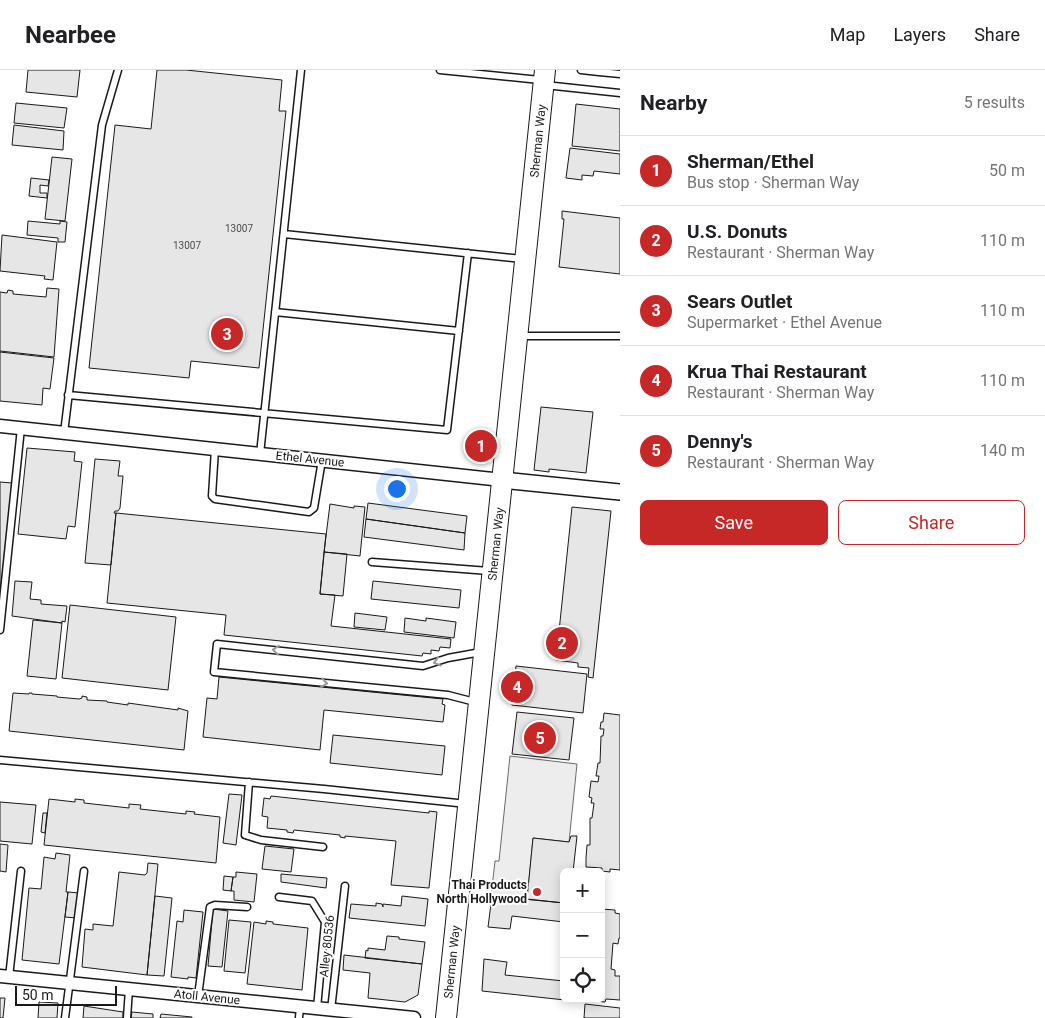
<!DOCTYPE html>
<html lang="en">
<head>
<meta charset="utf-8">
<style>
	:root { --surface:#fff; --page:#f6f6f6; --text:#202124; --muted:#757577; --line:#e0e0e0; --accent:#c62828 }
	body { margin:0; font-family:Roboto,sans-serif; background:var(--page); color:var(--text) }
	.controls { position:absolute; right:15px; bottom:15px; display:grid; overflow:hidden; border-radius:8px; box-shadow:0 2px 12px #0003 }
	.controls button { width:45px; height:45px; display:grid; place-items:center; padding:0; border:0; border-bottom:1px solid var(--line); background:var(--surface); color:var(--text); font:25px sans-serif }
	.scale { position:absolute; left:15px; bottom:12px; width:102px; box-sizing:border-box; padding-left:5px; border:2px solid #1a1a1a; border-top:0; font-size:14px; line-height:18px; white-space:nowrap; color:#1a1a1a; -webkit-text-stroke:4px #fff; paint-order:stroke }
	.you { position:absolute; left:396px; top:418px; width:18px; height:18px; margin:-12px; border:4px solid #fff; border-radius:50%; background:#1a73e8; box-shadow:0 0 0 8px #1a73e833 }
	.badge { display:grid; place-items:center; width:32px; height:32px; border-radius:50%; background:var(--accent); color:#fff; font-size:16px; font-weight:700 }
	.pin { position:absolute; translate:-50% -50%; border:2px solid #fff; box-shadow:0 1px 5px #0006 }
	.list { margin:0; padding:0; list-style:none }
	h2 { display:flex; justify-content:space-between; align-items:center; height:65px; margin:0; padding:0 20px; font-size:21px }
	h2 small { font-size:16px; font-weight:400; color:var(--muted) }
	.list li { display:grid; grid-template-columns:32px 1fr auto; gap:15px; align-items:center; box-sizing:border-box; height:70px; padding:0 20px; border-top:1px solid var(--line) }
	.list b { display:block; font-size:19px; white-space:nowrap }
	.list p { margin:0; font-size:16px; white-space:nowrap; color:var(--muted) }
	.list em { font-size:16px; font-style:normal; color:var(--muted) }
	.actions { display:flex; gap:10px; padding:15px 20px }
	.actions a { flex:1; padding:11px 0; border:1px solid var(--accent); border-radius:8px; text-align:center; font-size:18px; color:var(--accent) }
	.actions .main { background:var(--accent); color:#fff }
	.icon { flex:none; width:28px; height:28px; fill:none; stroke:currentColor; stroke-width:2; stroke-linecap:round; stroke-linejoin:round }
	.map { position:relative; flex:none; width:620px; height:948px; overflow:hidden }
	header { display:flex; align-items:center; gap:30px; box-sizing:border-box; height:70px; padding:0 25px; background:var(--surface); border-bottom:1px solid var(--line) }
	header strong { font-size:24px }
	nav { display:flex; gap:28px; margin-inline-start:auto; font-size:18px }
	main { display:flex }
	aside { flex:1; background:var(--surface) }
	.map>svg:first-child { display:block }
</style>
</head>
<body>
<header>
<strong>Nearbee</strong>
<nav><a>Map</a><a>Layers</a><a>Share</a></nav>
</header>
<main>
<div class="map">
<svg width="620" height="948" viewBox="0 0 620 948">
	<rect width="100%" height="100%" fill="#fff"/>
	<path fill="#ededed" stroke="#6a6a6a" d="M 510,686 L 577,694 L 569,772 L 533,768 L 527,830 L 491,826 L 495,791 L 499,791 Z"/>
	<path fill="#e6e6e6" stroke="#1a1a1a" d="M 28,0 L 80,0 L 77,27 L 26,22 Z
		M 157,0 L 186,0 L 282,10 L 279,41 L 286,41 L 259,298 L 191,291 L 189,308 L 89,298 L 115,55 L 151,59 Z
		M 16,33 L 67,38 L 64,58 L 14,53 Z
		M 576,34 L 620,39 L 620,81 L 572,76 Z
		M 14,55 L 64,61 L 63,80 L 12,75 Z
		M 570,78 L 620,84 L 620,104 L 594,101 L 593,106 L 582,105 L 582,110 L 566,108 Z
		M 52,87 L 72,89 L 65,151 L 45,149 Z
		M 31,108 L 49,110 L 48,116 L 40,115 L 40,123 L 47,123 L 47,128 L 29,126 Z
		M 562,141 L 620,148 L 620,204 L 559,197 L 564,149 L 562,149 Z
		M 28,151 L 60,154 L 60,151 L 67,152 L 65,172 L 58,172 L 58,168 L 27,165 Z
		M 2,165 L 57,172 L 53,210 L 44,209 L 45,206 L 0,201 Z
		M 47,218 L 59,219 L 54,287 L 0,281 L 0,222 L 7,223 L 8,220 L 13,221 L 13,224 L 46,227 Z
		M 0,282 L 54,288 L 50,319 L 43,318 L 42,335 L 0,331 Z
		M 541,337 L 593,342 L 586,403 L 549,399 L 549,402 L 534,400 Z
		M 27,378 L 75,382 L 74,391 L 82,392 L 75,457 L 68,456 L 66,469 L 18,464 Z
		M 95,389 L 120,391 L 118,406 L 123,406 L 120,438 L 118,441 L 115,441 L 114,443 L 116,443 L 111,495 L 85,493 Z
		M 0,412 L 12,413 L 0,525 Z
		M 368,433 L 467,446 L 465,463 L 366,449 Z
		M 330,434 L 354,438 L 354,436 L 365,437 L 360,486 L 324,482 Z
		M 572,437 L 611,441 L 593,608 L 588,607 L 589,598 L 578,597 L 578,593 L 556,590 Z
		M 116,443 L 326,464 L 320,524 L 335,525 L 331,556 L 451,569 L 450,578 L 440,577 L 439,581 L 431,580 L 431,584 L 423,583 L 422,586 L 224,565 L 226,545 L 107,533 Z
		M 366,449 L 465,463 L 464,480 L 364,467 Z
		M 324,482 L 347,484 L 343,526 L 320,524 Z
		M 15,511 L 32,512 L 30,529 L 41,530 L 41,534 L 67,536 L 65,552 L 62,551 L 62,553 L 12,546 Z
		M 373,511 L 461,520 L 459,538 L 371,529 Z
		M 70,535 L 176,547 L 168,620 L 62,608 Z
		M 355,543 L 387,547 L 385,560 L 354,557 Z
		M 405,548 L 426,551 L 426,548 L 456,552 L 454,568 L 404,562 Z
		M 33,550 L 62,553 L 56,609 L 27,606 Z
		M 516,596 L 587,604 L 583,643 L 512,635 Z
		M 219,607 L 443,629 L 442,634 L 445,635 L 443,652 L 324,640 L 320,680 L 203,667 L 207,628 L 217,629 Z
		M 13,623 L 29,624 L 29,623 L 32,623 L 32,624 L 57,626 L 57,627 L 79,629 L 82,628 L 82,626 L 87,627 L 87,630 L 107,631 L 107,632 L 128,635 L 128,633 L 178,640 L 178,638 L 188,641 L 184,680 L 9,661 Z
		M 517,642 L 574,648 L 569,690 L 512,684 Z
		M 604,643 L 620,645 L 620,800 L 610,799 L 610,802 L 602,801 L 602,798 L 586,797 L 586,788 L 587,775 L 590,775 L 590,748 L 592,748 L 594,733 L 591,733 L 592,728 L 589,727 L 591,711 L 598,712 L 599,706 L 596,706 L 598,693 L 600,693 L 601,666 L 603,666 L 604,659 L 600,659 L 601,652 L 603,652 Z
		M 333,665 L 445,676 L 442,705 L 330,693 Z
		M 229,724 L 242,725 L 236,775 L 223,773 Z
		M 271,726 L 429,743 L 429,741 L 437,742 L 429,818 L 391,815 L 396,771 L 345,766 L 345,768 L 340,767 L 340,765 L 294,760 L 293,763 L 287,762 L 287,760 L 267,758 L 268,747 L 262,746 L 264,728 L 270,729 Z
		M 49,729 L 75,732 L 75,729 L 84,730 L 84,733 L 129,738 L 129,734 L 141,735 L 140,739 L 186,744 L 186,741 L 195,742 L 194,744 L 220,747 L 216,793 L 44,775 Z
		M 0,732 L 36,735 L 32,774 L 0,771 Z
		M 43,743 L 47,743 L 45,763 L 41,762 Z
		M 571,766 L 577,766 L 573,802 L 564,802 L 564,833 L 527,829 L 533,768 L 569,772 Z
		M 0,774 L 8,775 L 6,802 L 0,801 Z
		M 265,776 L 294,779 L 291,802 L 262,799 Z
		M 56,783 L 70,785 L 66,822 L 68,822 L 59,894 L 22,890 L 29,818 L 41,819 L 44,787 L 55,789 Z
		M 148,793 L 158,794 L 147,905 L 82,897 L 85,859 L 93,860 L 93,854 L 113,856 L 119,802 L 145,805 L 147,803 Z
		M 236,802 L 257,804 L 254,832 L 234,830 L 234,821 L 231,821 L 233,807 L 236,807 Z
		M 281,804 L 327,808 L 326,818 L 281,812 Z
		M 224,806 L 233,807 L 231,821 L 223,820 Z
		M 68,822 L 79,823 L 77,848 L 65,847 Z
		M 155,826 L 172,828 L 164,906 L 147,905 Z
		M 402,826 L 428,829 L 425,856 L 349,848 L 351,834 L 376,836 L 376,833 L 382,834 L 383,837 L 383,834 L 401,836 Z
		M 492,826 L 564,833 L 564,852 L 512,846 L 510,859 L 488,857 Z
		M 213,839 L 228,841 L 222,897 L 208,896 Z
		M 601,839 L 615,840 L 615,843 L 620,844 L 620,868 L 619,868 L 618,874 L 613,873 L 611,899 L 615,900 L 615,906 L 620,906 L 620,930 L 606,929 L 605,932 L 592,931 L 592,929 L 601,929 Z
		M 184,840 L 203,842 L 196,908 L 188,907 L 188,909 L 171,907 L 177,851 L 183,852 Z
		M 229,850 L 251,852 L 245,903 L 224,901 Z
		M 266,851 L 273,852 L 273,854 L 308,858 L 302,920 L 247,914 L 254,852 L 266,854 Z
		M 387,866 L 399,867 L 399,869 L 425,872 L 422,894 L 365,888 L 366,880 L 368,881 L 368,878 L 385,880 Z
		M 344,885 L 422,894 L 418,925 L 405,932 L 368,928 L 370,903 L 343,900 Z
		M 484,889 L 507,892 L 505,905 L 564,911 L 564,929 L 565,930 L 482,921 Z
		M 0,928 L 5,928 L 3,948 L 0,948 Z
		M 39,932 L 58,933 L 57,948 L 38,948 Z
		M 585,934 L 620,938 L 620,948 L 584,948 Z
		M 84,936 L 123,942 L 123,948 L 83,948 Z
		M 132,942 L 153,944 L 153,948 L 131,948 Z
		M 161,944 L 192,947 L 192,948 L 160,948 Z"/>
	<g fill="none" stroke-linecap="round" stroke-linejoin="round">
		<defs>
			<path id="service" d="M 440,0 L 540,10
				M 581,0 L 599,2 L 600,0
				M 599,2 L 620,4
				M 545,15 L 620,23
				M 284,164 L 522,189
				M 275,242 L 459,261
				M 519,266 L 620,266
				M 68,325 L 447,360 L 468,183
				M 64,363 L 102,55 L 118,0
				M 215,379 L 212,426 L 215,429 L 309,442 L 314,438 L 322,390
				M 260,384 L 301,0
				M 372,492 L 489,501
				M 0,560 L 21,358
				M 475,632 L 448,625 L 214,602 L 217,574 L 423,596 L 448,588 L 481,582
				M 0,690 L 324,719 L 467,734
				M 249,712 L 245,765 L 261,770 L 323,777
				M 279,827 L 312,831 L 325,852 L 317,938
				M 9,907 L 21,801
				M 198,926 L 210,837 L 215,835 L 247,837
				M 331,940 L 345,816
				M 65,948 L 84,801
				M 127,948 L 129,919
				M 299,948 L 300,936"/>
			<path id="minor" d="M 0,356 L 502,410
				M 0,906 L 414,948"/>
			<path id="tertiary" d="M 502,410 L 620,422"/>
			<path id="primary" d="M 446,948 L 545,0"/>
		</defs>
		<use href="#service" stroke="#1a1a1a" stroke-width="9"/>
		<use href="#minor" stroke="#1a1a1a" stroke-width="15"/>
		<use href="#tertiary" stroke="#1a1a1a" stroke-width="18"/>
		<use href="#primary" stroke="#1a1a1a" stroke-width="22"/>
		<use href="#service" stroke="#fff" stroke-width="6"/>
		<use href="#minor" stroke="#fff" stroke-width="12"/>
		<use href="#tertiary" stroke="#fff" stroke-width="15"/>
		<use href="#primary" stroke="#fff" stroke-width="20"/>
	</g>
	<defs><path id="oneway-chevron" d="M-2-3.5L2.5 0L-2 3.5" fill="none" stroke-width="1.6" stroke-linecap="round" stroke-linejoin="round" transform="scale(1.25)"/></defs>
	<g stroke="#989898">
		<use href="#oneway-chevron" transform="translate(276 580) rotate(-174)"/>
		<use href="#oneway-chevron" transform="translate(437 592) rotate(164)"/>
		<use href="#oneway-chevron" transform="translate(324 613) rotate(6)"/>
	</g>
	<circle fill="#c62828" stroke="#fff" stroke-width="2" cx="537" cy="822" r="5"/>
	<g text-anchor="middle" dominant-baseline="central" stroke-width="4" stroke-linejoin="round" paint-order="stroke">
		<g font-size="10" fill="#4d4d4d">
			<text x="239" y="158">13007</text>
			<text x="187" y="175">13007</text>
		</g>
		<g font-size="12" fill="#1a1a1a" stroke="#fff">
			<text transform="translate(538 71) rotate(-84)">Sherman Way</text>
			<text transform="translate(310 389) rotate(6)">Ethel Avenue</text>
			<text transform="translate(496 474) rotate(-84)">Sherman Way</text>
			<text transform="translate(327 876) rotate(-84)">Alley 80536</text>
			<text transform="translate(452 892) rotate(-84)">Sherman Way</text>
			<text transform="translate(207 927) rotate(6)">Atoll Avenue</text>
		</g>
		<g font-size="12" font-weight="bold" fill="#1a1a1a" stroke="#fff" text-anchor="end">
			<text x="527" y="815">Thai Products<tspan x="527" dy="14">North Hollywood</tspan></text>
		</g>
	</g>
</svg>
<div class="controls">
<button>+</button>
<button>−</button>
<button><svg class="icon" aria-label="locate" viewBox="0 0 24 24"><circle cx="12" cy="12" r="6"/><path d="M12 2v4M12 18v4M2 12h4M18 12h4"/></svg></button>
</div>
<div class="scale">50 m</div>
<div class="you"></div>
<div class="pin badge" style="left:481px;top:376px">1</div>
<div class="pin badge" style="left:562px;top:573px">2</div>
<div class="pin badge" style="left:227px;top:264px">3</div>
<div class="pin badge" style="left:517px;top:617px">4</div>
<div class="pin badge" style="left:540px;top:668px">5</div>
</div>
<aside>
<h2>Nearby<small>5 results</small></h2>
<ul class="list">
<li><span class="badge">1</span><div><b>Sherman/Ethel</b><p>Bus stop · Sherman Way</p></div><em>50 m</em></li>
<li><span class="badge">2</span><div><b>U.S. Donuts</b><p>Restaurant · Sherman Way</p></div><em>110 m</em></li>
<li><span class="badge">3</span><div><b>Sears Outlet</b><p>Supermarket · Ethel Avenue</p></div><em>110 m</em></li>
<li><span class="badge">4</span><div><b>Krua Thai Restaurant</b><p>Restaurant · Sherman Way</p></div><em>110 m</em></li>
<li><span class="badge">5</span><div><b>Denny's</b><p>Restaurant · Sherman Way</p></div><em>140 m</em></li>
</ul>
<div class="actions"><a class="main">Save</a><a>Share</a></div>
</aside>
</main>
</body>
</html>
